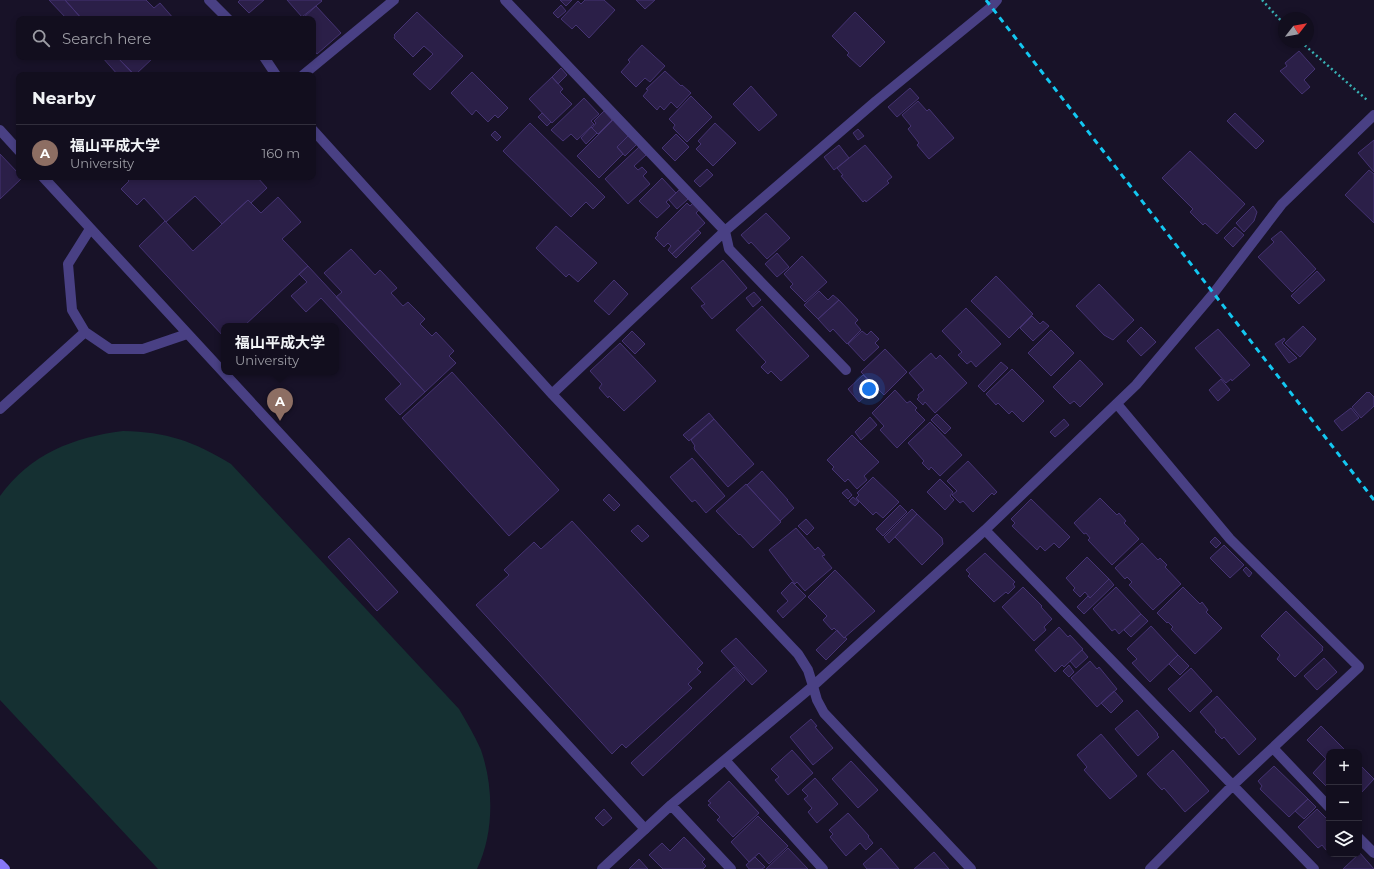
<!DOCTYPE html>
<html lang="en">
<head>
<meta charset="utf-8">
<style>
	:root { --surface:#120e1e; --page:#1f1c2b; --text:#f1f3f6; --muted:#9c9ca4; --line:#312e3c; --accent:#8c9099 }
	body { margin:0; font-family:Montserrat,"Noto Sans JP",sans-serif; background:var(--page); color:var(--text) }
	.controls { position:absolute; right:12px; bottom:12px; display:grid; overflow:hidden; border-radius:8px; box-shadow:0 2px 6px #0003 }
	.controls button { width:36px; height:36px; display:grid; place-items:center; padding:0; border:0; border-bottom:1px solid var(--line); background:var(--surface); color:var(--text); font:20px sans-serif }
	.compass { position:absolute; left:1278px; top:12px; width:36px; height:36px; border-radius:50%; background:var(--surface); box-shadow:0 2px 6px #0003; rotate:59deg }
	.you { position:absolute; left:869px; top:389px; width:14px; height:14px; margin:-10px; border:3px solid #fff; border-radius:50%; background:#1a73e8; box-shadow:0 0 0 6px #1a73e833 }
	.badge { display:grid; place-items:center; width:26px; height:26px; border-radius:50%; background:var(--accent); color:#fff; font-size:13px; font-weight:700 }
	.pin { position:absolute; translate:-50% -33px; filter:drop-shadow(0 1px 2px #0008) }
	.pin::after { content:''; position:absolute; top:21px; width:14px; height:12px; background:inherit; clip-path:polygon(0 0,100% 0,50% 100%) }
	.popup { position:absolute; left:221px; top:323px; width:118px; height:52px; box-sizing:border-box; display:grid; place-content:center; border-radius:8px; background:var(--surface); filter:drop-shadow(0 1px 3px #0005); font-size:13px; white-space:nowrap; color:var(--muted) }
	.popup b { font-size:15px; color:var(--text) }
	.popup::after { content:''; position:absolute; left:50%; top:100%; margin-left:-8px; border:8px solid transparent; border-top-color:var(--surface) }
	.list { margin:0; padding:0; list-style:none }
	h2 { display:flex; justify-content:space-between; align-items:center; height:52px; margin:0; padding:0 16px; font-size:17px }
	h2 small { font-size:13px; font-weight:400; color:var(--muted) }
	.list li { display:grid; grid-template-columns:26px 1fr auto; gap:12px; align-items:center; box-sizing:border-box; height:56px; padding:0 16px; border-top:1px solid var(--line) }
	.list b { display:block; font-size:15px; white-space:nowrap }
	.list p { margin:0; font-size:13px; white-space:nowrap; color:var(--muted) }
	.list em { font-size:13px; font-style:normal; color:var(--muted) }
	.icon { flex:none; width:22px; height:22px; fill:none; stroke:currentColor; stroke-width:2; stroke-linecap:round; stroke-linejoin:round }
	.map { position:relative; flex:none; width:1374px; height:869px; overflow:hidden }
	.search { position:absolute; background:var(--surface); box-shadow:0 2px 6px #0003; left:16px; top:16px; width:300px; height:44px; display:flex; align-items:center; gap:10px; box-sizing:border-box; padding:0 14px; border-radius:8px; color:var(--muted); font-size:15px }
	.panel { position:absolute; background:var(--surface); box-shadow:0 2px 6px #0003; left:16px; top:72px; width:300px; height:108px; border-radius:8px }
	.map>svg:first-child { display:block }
</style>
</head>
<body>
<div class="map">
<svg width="1374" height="869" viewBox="0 0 1374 869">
	<rect width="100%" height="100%" fill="#181228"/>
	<path fill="#153032" d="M 123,431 C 167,432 193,441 231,464 L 459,709 C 467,723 475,736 481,750 C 494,788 494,833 477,869 L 158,869 L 0,700 L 0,496 C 30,454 74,437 123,431 Z"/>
	<path fill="#2b1f48" stroke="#453373" d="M 49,0 L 65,0 L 82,19 L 67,19 Z
		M 65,0 L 146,0 L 154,8 L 160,3 L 174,19 L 82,19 Z
		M 240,0 L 264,0 L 249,13 L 238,2 Z
		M 287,0 L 321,0 L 322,1 L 302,17 Z
		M 560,0 L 572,0 L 566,6 Z
		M 585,0 L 604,0 L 615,10 L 589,38 L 576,25 L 572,29 L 561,19 L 578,1 L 581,4 Z
		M 636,0 L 655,0 L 645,9 Z
		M 561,5 L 566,11 L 558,18 L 553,13 Z
		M 316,6 L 341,33 L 317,54 L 313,49 L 313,19 L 302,19 Z
		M 417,12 L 463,56 L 430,90 L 413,74 L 433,54 L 424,46 L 413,57 L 394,38 L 395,36 L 394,35 Z
		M 855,12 L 885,42 L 860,67 L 847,55 L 849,53 L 832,36 Z
		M 642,45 L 665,66 L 650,82 L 645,78 L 636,87 L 621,72 L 630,62 L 628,60 Z
		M 1299,51 L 1315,69 L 1304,80 L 1310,87 L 1302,94 L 1280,71 L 1287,66 L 1285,63 Z
		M 102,57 L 117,57 L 134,75 L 118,75 Z
		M 117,57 L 154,57 L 135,75 Z
		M 561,68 L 567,75 L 558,84 L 552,77 Z
		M 665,71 L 681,86 L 682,85 L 691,93 L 677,108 L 671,102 L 664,110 L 660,106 L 657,110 L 643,96 L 648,90 L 646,89 Z
		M 472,72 L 508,108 L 498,118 L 495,115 L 488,122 L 476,110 L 472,115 L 451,93 Z
		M 552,77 L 563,89 L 560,92 L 572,104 L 552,123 L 529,99 Z
		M 751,86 L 777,115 L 759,131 L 733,104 Z
		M 910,88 L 919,98 L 897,117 L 888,107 Z
		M 691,96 L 712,117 L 687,142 L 673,128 L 675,125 L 669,119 Z
		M 584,98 L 599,114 L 591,121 L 594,124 L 577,140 L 571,134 L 563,141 L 551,130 Z
		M 918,101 L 927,111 L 929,109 L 954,138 L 929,159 L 917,145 L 919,143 L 908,129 L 911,126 L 902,115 Z
		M 604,111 L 612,120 L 598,134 L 592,128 L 596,123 L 594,121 Z
		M 542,113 L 551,122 L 547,126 L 538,117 Z
		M 1235,113 L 1264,141 L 1256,149 L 1227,121 Z
		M 613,120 L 628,136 L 617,147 L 623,154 L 599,178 L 577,156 Z
		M 530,123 L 605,197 L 593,209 L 586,202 L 571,217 L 503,151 Z
		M 715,123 L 736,143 L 713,166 L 696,149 L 701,144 L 698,141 Z
		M 591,127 L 597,133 L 586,144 L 581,138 Z
		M 858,129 L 864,136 L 858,140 L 853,133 Z
		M 495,131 L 501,137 L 497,141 L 491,135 Z
		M 676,134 L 689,147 L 675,161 L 662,148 Z
		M 628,136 L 637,144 L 625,156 L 617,147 Z
		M 1374,140 L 1374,172 L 1358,153 Z
		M 839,145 L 849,158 L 834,170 L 824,157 Z
		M 865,145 L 892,177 L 887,181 L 889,183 L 866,202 L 865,200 L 863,202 L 841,176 L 843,175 L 837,168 Z
		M 639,147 L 646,155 L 634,166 L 638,170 L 642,167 L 647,172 L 643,176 L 650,184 L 628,204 L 605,179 Z
		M 1190,151 L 1245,204 L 1217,234 L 1205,223 L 1203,225 L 1190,212 L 1193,209 L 1162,178 Z
		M 0,154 L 19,174 L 19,177 L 22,178 L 0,199 Z
		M 707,169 L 713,175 L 700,187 L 694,181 Z
		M 1369,170 L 1374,174 L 1374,223 L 1345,195 Z
		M 125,177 L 257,177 L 267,188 L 251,203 L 248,200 L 222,224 L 195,196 L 166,222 L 144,198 L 137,205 L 121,189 L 129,181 Z
		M 662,178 L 676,193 L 666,202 L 670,206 L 657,218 L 639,201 Z
		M 679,190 L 688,199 L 677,209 L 669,200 Z
		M 278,197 L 301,222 L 282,239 L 308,266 L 244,326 L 224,326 L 224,337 L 139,246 L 165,221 L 193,251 L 248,200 L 261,213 Z
		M 687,203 L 690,206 L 693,203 L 699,210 L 696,213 L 705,223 L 672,254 L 668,250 L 671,246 L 668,243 L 664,247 L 655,238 L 658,235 L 657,233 Z
		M 1253,206 L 1257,212 L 1254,221 L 1244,232 L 1236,223 Z
		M 766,213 L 790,238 L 767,259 L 751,242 L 749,244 L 741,235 Z
		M 556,226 L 597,263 L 578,282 L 569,274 L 566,277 L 536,248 Z
		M 1235,227 L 1244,235 L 1233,247 L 1224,238 Z
		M 698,230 L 701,233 L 676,258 L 672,254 Z
		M 1281,231 L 1316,269 L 1292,292 L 1258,257 L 1274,242 L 1271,239 Z
		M 351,249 L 375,275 L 380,270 L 397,288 L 391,293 L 403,306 L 408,302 L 425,319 L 420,324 L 432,336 L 436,332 L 454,351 L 449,356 L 456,363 L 425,392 L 336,297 L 342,292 L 324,273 Z
		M 777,253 L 789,267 L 777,277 L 765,264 Z
		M 802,256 L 827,282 L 805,302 L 790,287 L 793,284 L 784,274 Z
		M 723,260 L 747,288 L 712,319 L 701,306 L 705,304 L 691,288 Z
		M 308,266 L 425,392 L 400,415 L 385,399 L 401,384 L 321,298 L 306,312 L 291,296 L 307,282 L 299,274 Z
		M 1317,271 L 1325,280 L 1299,304 L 1291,296 Z
		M 996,276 L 1033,314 L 1009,338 L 971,301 Z
		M 614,280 L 628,294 L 609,315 L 594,301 Z
		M 1099,284 L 1134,320 L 1113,340 L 1104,335 L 1076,306 Z
		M 819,291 L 828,300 L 833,295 L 839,300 L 818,319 L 804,305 Z
		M 754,292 L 761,300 L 753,307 L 746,298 Z
		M 839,300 L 858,320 L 855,323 L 861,330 L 847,344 L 833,329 L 830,332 L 818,319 Z
		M 762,306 L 809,356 L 781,381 L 771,371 L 768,374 L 761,367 L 766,362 L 736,330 Z
		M 966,308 L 1001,344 L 976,367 L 971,361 L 967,364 L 958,355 L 962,352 L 942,331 Z
		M 1032,316 L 1040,324 L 1043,321 L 1049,326 L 1033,341 L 1020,328 Z
		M 1303,326 L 1316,339 L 1300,357 L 1285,343 Z
		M 1141,327 L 1156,342 L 1141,356 L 1127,341 Z
		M 1218,329 L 1250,365 L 1232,381 L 1231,379 L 1226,383 L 1195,348 Z
		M 1051,330 L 1074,353 L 1051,376 L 1028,353 Z
		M 632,331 L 645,344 L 635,354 L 622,341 Z
		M 862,331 L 867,335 L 871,331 L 879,339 L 875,343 L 879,347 L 864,361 L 848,344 Z
		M 1284,338 L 1285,340 L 1282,343 L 1297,358 L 1289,363 L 1275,344 Z
		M 620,343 L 656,381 L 624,411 L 609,396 L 608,398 L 599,388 L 602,384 L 590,371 Z
		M 885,349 L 907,372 L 884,395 L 861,372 Z
		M 931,353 L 936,359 L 940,355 L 967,383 L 935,413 L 925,402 L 923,405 L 917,399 L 919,397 L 918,395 L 924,390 L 909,373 Z
		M 1080,360 L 1103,384 L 1080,407 L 1074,401 L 1070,404 L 1053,387 Z
		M 1001,362 L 1008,368 L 984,392 L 978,386 Z
		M 1012,369 L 1044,401 L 1023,422 L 1012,411 L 1009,414 L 998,403 L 996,405 L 986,394 Z
		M 452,372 L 559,490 L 509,536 L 402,418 Z
		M 863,375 L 875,387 L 859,402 L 848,389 Z
		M 1221,379 L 1230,390 L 1218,401 L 1209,390 Z
		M 895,390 L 907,403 L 910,401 L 917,408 L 915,410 L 925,420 L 897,448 L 880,430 L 884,426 L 872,413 Z
		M 1367,392 L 1368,393 L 1369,392 L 1374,397 L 1374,406 L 1361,418 L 1352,407 Z
		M 1351,408 L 1359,418 L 1342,431 L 1334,421 Z
		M 709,413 L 714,419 L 689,441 L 683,435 Z
		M 937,414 L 951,428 L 945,434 L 931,420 Z
		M 870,417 L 877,425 L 861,440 L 855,432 Z
		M 714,419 L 754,464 L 728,487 L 695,450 L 694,447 L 695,446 L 691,440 Z
		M 1064,419 L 1069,425 L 1055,437 L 1050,432 Z
		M 930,422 L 962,455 L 940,476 L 931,467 L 929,470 L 922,463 L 924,461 L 908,443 Z
		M 852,435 L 879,462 L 864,476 L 867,480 L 857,489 L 848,479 L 845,482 L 832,469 L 834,467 L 827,460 Z
		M 692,458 L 725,496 L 706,513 L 695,500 L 692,502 L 670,477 Z
		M 968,461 L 997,492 L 994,495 L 992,493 L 973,512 L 963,501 L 960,503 L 952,495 L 957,491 L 947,481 Z
		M 762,471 L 788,500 L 787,500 L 794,508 L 780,521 L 747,485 Z
		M 873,477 L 899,502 L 883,518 L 876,512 L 873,515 L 856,498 L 859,495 L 857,493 Z
		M 940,479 L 953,492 L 950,496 L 954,500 L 945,510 L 927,492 Z
		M 746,484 L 781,522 L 753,548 L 740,534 L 739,535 L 716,511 Z
		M 847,489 L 852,495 L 848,499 L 842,493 Z
		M 609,494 L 620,505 L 614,511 L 603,500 Z
		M 853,497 L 859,502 L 855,506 L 849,501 Z
		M 1100,498 L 1117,515 L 1119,513 L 1126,521 L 1124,523 L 1139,539 L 1112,565 L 1088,540 L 1090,538 L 1086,533 L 1084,534 L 1074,523 Z
		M 1031,499 L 1070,537 L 1059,548 L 1054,543 L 1045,551 L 1040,546 L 1037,550 L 1012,526 L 1015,523 L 1011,519 Z
		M 900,505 L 907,512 L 883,536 L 876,529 Z
		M 912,509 L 917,514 L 889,543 L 884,537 Z
		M 917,514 L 942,538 L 943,544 L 922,565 L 895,537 Z
		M 806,519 L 814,528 L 807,535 L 798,526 Z
		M 572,521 L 703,663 L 697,669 L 701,672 L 688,684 L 692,688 L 626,748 L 622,744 L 612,754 L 476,605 L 509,575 L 504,570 L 534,542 L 541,549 Z
		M 638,525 L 649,536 L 642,542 L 631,531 Z
		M 796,528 L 815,550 L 818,547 L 825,555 L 822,556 L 832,568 L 805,591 L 797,582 L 795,584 L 769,550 Z
		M 1215,537 L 1221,543 L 1216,548 L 1210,542 Z
		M 349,538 L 398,592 L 377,611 L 328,557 Z
		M 1142,543 L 1158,560 L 1160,558 L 1167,565 L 1165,567 L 1181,584 L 1153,610 L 1129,585 L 1132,582 L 1127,577 L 1125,579 L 1115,568 Z
		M 1224,545 L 1244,565 L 1230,578 L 1210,558 Z
		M 985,553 L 1015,582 L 1013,584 L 1015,587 L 1008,594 L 1006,592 L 994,602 L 968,576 L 970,574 L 966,570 Z
		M 1087,557 L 1109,579 L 1090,598 L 1085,592 L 1080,597 L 1073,590 L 1075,588 L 1066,578 Z
		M 1246,567 L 1252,573 L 1249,577 L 1243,570 Z
		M 835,570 L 875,611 L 844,638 L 834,628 L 832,630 L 823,620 L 827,616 L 808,597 Z
		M 1109,579 L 1114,585 L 1084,614 L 1077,607 L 1088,596 L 1090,598 Z
		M 792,582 L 806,596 L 783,618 L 777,611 L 788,601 L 781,593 Z
		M 1023,587 L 1042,606 L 1041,607 L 1052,619 L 1044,627 L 1046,630 L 1034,641 L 1002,607 Z
		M 1116,587 L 1141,614 L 1119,634 L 1115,629 L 1112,631 L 1093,609 Z
		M 1183,587 L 1200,604 L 1202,602 L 1208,610 L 1206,612 L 1222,628 L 1195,654 L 1171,629 L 1173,627 L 1168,622 L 1167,623 L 1157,613 Z
		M 1286,611 L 1323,647 L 1322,649 L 1323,650 L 1295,677 L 1277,659 L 1280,655 L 1261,636 Z
		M 1141,614 L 1148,621 L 1131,637 L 1124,630 Z
		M 1151,626 L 1178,655 L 1150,682 L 1132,663 L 1137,659 L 1127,649 Z
		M 1059,627 L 1068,637 L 1070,635 L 1083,649 L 1064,667 L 1062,665 L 1055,672 L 1035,650 Z
		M 837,630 L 844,638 L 845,637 L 847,639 L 826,660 L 816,650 Z
		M 736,638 L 767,671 L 752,685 L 721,651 Z
		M 1082,650 L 1088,657 L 1076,668 L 1070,661 Z
		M 1178,655 L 1189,666 L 1180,675 L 1169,664 Z
		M 1324,658 L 1337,672 L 1317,690 L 1304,676 Z
		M 1090,661 L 1097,669 L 1099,667 L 1117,689 L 1097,707 L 1071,678 Z
		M 1069,665 L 1074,672 L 1069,677 L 1063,671 Z
		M 734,667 L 745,680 L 643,776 L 631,763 Z
		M 1191,668 L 1212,691 L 1190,712 L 1168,689 Z
		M 1114,691 L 1123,701 L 1111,713 L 1101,703 Z
		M 1217,696 L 1256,739 L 1239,755 L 1224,737 L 1222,739 L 1215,732 L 1216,730 L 1200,712 Z
		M 1137,710 L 1158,734 L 1157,735 L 1159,737 L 1138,756 L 1115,729 Z
		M 811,719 L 817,726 L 815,727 L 833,748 L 813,765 L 790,737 Z
		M 1321,726 L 1347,752 L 1329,752 L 1329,761 L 1326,759 L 1307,740 Z
		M 1101,734 L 1137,776 L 1110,799 L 1084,770 L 1087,767 L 1077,755 Z
		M 792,750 L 813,773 L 788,795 L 775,780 L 779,777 L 771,769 Z
		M 1173,750 L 1209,791 L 1185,812 L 1164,788 L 1162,790 L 1147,774 Z
		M 1326,759 L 1329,761 L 1329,783 L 1326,786 L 1313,773 Z
		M 851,761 L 878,790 L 858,808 L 832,779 Z
		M 1359,764 L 1374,779 L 1361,793 L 1359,791 Z
		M 1274,766 L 1308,799 L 1289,817 L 1260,789 L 1262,786 L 1258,781 Z
		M 815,778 L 838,804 L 817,823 L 808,812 L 812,808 L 804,799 L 808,796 L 802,790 Z
		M 729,781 L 759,813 L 733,837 L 717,820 L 720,817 L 708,805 L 711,803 L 708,801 Z
		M 1308,799 L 1316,807 L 1304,819 L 1295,811 Z
		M 604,809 L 612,818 L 603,826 L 595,818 Z
		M 1317,809 L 1329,821 L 1329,849 L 1326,850 L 1322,845 L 1318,848 L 1298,827 Z
		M 848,813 L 869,836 L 868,837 L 873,843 L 866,850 L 860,843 L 846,856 L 830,837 L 833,834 L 829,830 Z
		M 758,816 L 788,846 L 769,864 L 759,853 L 749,862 L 731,842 Z
		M 684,837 L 705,859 L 702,862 L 706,866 L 703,869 L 663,869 L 649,855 L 662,843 L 670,851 Z
		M 788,848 L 808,869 L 766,869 Z
		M 881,848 L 899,869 L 867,869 L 863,864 Z
		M 934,852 L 949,869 L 914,869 Z
		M 1360,853 L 1374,869 L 1343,869 Z
		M 755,857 L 765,867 L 762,869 L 749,869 L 746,865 Z
		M 639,859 L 648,869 L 629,869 Z"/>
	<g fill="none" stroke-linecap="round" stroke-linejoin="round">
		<path stroke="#38b1b4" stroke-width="2.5" stroke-dasharray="2 3" stroke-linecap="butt" d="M 1262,0 L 1284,24
			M 1301,42 L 1367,100"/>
		<path stroke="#494084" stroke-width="10" d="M 0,130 L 19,151
			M 43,177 L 645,829
			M 90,229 L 68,264 L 72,310 L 85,332 L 110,349 L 143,349 L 187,334
			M 0,409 L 85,332"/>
		<path stroke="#494084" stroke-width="10" d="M 209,0 L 228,19
			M 505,0 L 725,231 L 729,249 L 846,370
			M 264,57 L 276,75
			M 303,75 L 394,0
			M 313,130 L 552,394 L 798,654 L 808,670 L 813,686 L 671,805 L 602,869
			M 552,394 L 725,231 L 876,101 L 991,7 L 997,0
			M 1117,404 L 1230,539 L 1359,667 L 1233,785 L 1150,869
			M 985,530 L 1314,869
			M 1273,748 L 1329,807
			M 725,760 L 823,869
			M 671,805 L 731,869
			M 1359,838 L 1374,853
			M 971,869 L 824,713 L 817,700 L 813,686 L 985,530 L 1136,385 L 1213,294 L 1282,204 L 1374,115"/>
		<path stroke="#8778f7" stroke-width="10" d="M 0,864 L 5,869"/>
		<path stroke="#13c7f1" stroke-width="3" stroke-dasharray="6 5" stroke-linecap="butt" d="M 986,0 L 1374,500"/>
	</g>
</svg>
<div class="controls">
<button>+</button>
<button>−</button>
<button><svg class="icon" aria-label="layers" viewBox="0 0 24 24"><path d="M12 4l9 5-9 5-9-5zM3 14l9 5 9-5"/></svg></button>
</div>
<svg class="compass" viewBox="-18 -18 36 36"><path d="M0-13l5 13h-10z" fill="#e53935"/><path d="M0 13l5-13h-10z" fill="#9c9ca4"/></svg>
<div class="you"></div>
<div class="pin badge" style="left:280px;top:421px;background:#8d6e63">A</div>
<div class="popup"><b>福山平成大学</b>University</div>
<div class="search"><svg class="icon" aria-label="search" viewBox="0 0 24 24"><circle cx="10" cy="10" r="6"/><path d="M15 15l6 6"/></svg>Search here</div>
<section class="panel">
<h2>Nearby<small></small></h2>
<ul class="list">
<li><span class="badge" style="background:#8d6e63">A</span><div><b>福山平成大学</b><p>University</p></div><em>160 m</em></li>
</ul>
</section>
</div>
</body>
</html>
